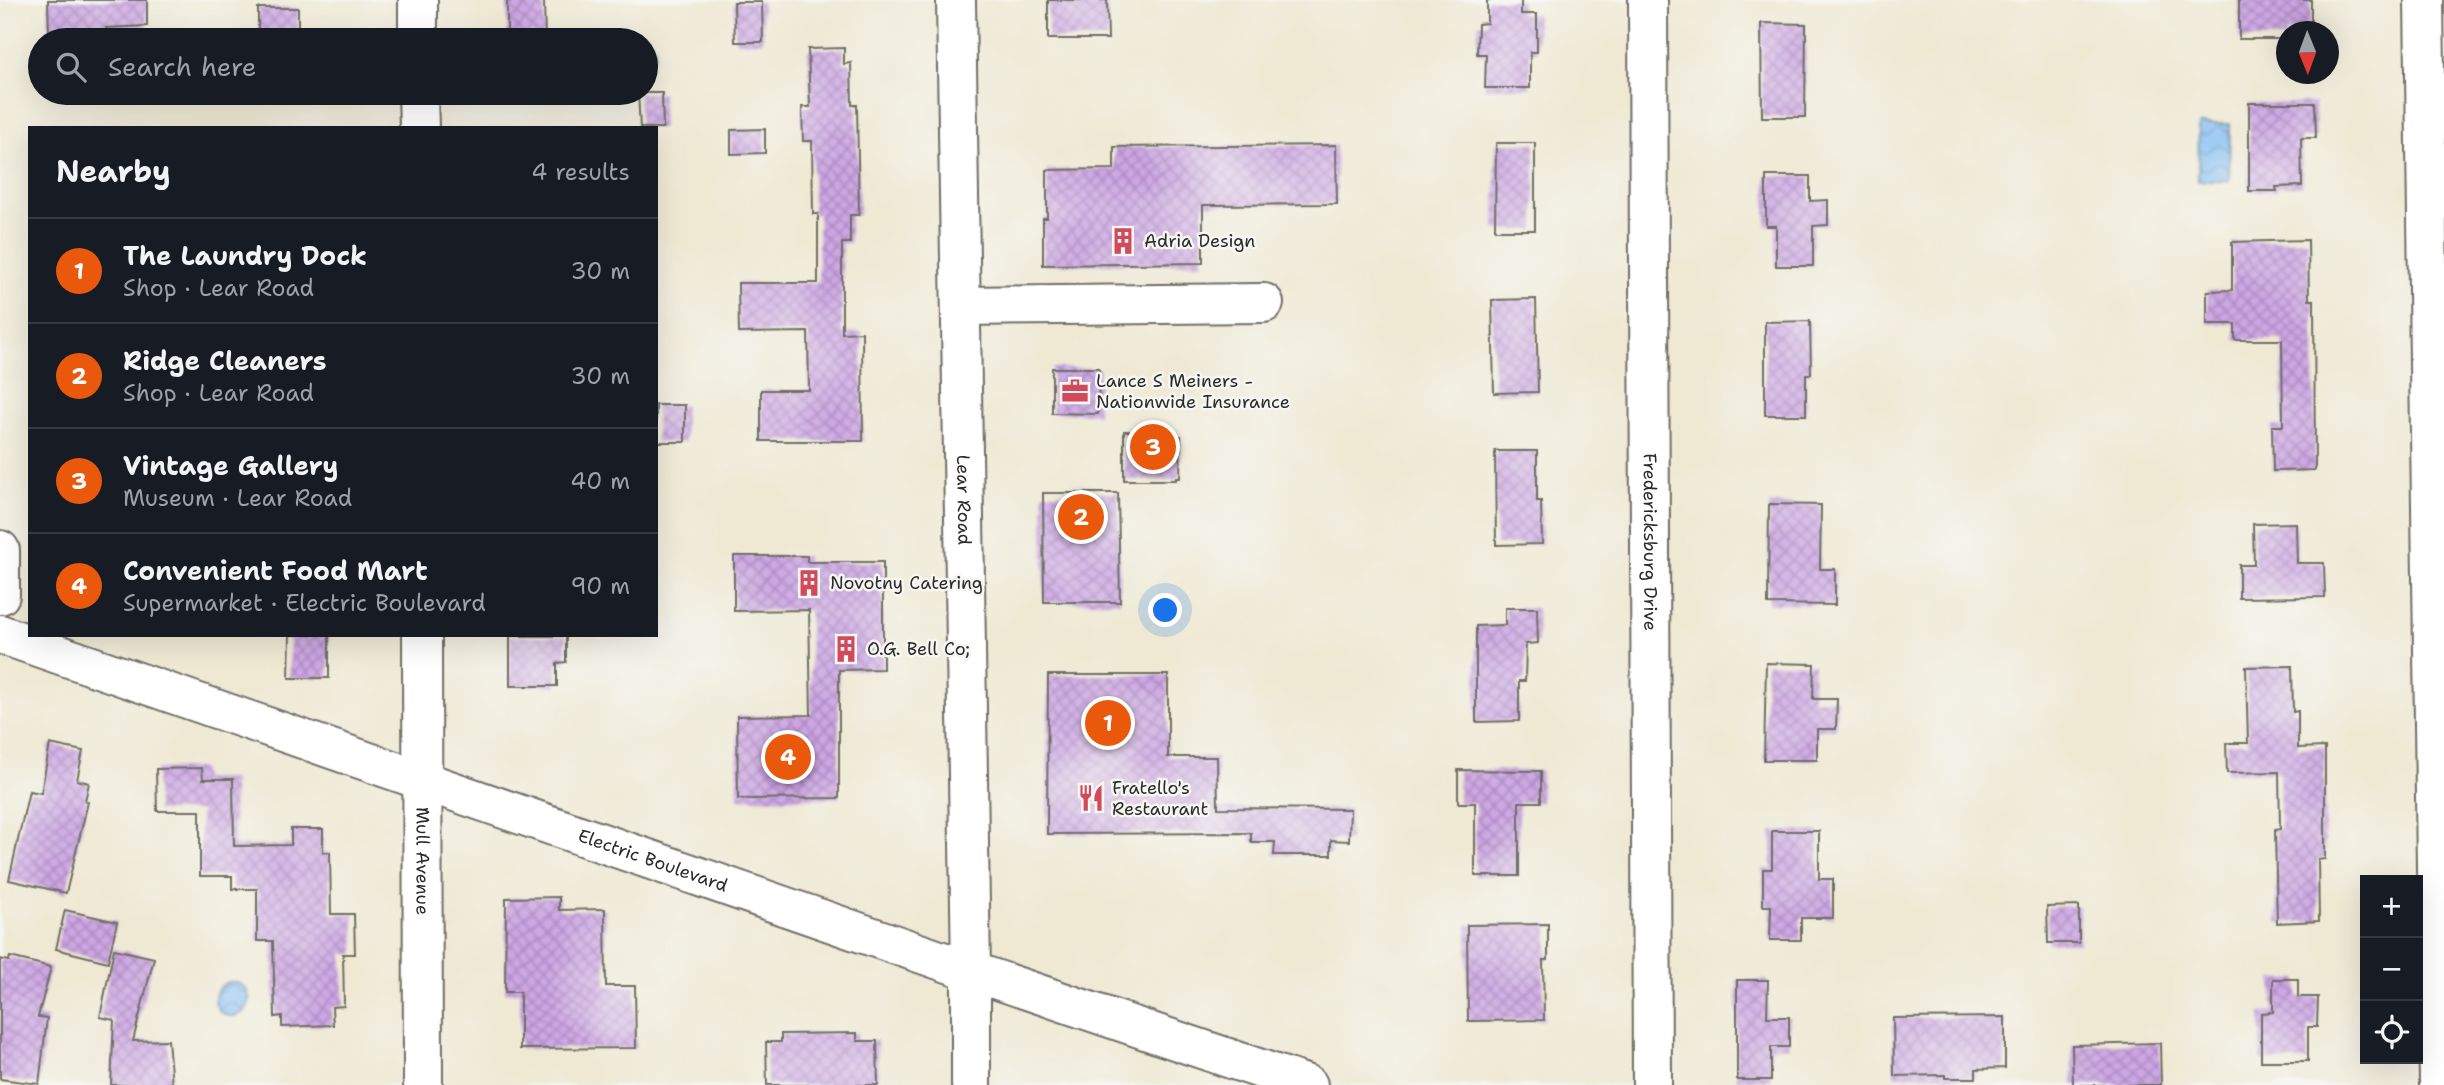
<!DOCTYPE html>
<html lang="en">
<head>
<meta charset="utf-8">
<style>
	:root { --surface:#171b24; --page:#242831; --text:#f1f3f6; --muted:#9ea1a6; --line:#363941; --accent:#ea580c }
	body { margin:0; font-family:"Shantell Sans",sans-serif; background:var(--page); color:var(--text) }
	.controls { position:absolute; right:21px; bottom:21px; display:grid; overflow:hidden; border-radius:0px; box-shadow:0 7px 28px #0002 }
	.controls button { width:63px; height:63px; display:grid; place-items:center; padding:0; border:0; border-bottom:2px solid var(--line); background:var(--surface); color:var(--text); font:35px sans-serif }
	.compass { position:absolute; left:2276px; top:21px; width:63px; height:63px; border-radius:50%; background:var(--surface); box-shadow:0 7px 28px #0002; rotate:179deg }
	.you { position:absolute; left:1166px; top:611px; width:24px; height:24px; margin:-18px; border:5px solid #fff; border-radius:50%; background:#1a73e8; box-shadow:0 0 0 10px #1a73e833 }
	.badge { display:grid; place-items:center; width:46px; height:46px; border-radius:50%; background:var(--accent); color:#fff; font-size:23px; font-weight:700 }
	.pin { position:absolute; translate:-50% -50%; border:4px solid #fff; box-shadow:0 2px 7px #0006 }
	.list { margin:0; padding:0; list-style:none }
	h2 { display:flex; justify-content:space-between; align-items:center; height:91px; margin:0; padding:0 28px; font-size:30px }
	h2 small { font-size:23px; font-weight:400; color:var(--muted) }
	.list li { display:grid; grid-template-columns:46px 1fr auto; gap:21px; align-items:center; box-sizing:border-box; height:105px; padding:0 28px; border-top:2px solid var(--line) }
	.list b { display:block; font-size:26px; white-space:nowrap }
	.list p { margin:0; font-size:23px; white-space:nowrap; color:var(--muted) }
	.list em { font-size:23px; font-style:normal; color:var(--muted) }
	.icon { flex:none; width:38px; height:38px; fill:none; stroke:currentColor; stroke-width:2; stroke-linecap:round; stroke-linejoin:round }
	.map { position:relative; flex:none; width:2444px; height:1085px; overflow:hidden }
	.search { position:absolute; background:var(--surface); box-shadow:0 7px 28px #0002; left:28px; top:28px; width:630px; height:77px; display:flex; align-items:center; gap:18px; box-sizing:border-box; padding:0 24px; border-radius:38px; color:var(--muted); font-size:26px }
	.panel { position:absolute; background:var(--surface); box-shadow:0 7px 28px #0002; left:28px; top:126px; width:630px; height:511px; border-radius:0px }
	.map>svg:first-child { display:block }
</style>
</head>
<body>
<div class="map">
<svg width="2444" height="1085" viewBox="0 0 2444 1085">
	<defs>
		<pattern id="water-waves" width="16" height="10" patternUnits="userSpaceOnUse" patternTransform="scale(1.75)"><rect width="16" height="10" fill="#82bdf4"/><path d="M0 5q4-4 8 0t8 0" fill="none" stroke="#6b9ac6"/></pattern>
		<pattern id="building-cross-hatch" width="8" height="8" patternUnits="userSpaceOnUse" patternTransform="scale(1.75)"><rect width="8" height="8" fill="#cda7e5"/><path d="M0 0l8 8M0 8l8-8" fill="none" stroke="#a788ba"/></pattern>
	</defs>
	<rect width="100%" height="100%" fill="#f6f6f2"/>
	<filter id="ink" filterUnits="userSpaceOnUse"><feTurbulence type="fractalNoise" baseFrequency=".0143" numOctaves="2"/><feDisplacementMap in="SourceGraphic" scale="14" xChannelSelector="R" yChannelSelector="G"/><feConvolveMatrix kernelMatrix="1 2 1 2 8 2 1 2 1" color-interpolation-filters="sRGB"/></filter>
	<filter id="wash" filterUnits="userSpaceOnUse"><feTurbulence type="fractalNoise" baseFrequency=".00686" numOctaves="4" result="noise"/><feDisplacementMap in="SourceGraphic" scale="28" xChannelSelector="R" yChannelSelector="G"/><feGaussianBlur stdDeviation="1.57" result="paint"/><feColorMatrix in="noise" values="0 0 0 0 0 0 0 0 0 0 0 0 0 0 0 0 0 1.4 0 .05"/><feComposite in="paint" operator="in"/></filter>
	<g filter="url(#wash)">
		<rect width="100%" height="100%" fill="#efe9d4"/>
		<path fill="url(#water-waves)" stroke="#567490" stroke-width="2" d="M 639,34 L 647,35 L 655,48 L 655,56 L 646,66 L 646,40 L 624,40 L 632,35 Z
			M 2199,124 L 2230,124 L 2229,181 L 2198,181 Z
			M215 999a17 17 0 1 1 34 0a17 17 0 1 1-34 0Z"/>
		<g id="blocks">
			<path fill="url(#building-cross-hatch)" d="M 48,0 L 147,0 L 147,26 L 106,28 L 107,33 L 49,34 Z
				M 1048,0 L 1107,0 L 1108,39 L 1048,39 Z
				M 1487,0 L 1521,0 L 1521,14 L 1537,14 L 1537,52 L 1530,52 L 1530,88 L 1485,88 L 1486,54 L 1477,54 L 1478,24 L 1487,23 Z
				M 2239,0 L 2311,0 L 2311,32 L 2286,32 L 2286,39 L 2239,39 Z
				M 507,1 L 544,1 L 545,40 L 507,40 Z
				M 734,2 L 762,2 L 763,42 L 735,42 Z
				M 258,8 L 298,8 L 298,40 L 258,40 Z
				M 1761,23 L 1806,24 L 1805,117 L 1762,117 Z
				M 844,48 L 844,64 L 851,63 L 852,105 L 857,105 L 859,215 L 850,215 L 850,243 L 842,243 L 842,333 L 862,332 L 863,441 L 761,441 L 761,390 L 809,390 L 808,332 L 739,333 L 738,283 L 818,283 L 818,214 L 813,214 L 812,141 L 803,141 L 802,107 L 810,107 L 808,49 Z
				M 638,93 L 662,93 L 663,128 L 640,128 Z
				M 2249,103 L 2315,103 L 2316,138 L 2301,138 L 2302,186 L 2276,187 L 2277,191 L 2249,191 Z
				M 765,129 L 765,153 L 731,154 L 731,130 Z
				M 1496,143 L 1535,143 L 1535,230 L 1495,230 Z
				M 1336,145 L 1337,204 L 1203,205 L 1203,263 L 1043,265 L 1043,218 L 1047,218 L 1047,170 L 1114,169 L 1114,147 Z
				M 1766,176 L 1810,176 L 1810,201 L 1828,200 L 1828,225 L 1813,226 L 1813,266 L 1776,266 L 1776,226 L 1766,226 Z
				M 2308,240 L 2309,300 L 2314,300 L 2315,470 L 2273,471 L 2272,426 L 2283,426 L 2282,340 L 2235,340 L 2235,324 L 2207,324 L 2207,291 L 2232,290 L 2232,242 Z
				M 1536,299 L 1538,392 L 1494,393 L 1492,300 Z
				M 1810,321 L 1811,374 L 1806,374 L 1806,415 L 1765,415 L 1765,322 Z
				M 1052,368 L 1099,368 L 1098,414 L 1052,413 Z
				M 656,405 L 685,405 L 685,442 L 656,442 Z
				M 1124,431 L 1173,432 L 1173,436 L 1181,436 L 1180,478 L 1176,478 L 1176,480 L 1124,480 Z
				M 1495,451 L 1537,451 L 1537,501 L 1541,501 L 1542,544 L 1496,545 Z
				M 1043,493 L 1118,493 L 1120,602 L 1044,602 Z
				M 1769,504 L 1821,505 L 1820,569 L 1835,569 L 1835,605 L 1768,604 Z
				M 2296,523 L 2297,563 L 2324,563 L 2325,597 L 2239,598 L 2239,565 L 2254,565 L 2253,524 Z
				M 734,556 L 807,556 L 807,562 L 883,562 L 883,669 L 839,670 L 839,798 L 738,799 L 737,716 L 811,715 L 809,610 L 734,611 Z
				M 1505,608 L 1537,608 L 1538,643 L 1526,644 L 1525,681 L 1519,681 L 1519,721 L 1476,722 L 1476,626 L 1505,625 Z
				M 290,635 L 329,635 L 329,678 L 289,678 Z
				M 510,636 L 566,636 L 566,662 L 557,663 L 557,686 L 510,686 Z
				M 1766,663 L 1814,664 L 1813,699 L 1837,699 L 1836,729 L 1817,729 L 1817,760 L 1764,760 Z
				M 2292,666 L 2293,712 L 2298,711 L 2298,748 L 2325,747 L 2325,859 L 2318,860 L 2319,921 L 2277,923 L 2275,830 L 2280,829 L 2279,772 L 2227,773 L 2226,743 L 2248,743 L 2246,667 Z
				M 1048,675 L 1168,675 L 1168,757 L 1217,757 L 1218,808 L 1350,809 L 1349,841 L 1331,840 L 1331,855 L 1274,855 L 1275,842 L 1251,842 L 1251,833 L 1047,834 Z
				M 50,744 L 83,751 L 77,780 L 89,783 L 85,801 L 88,802 L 66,893 L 9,880 L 29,791 L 41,793 Z
				M 202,768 L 203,779 L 233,779 L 234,846 L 291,845 L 291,829 L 323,829 L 323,852 L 330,852 L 331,914 L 354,914 L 355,954 L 343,954 L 344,1006 L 332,1007 L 333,1025 L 282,1027 L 282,1016 L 275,1017 L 273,941 L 257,941 L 257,889 L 232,889 L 232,876 L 200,876 L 200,811 L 157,811 L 156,769 Z
				M 1458,770 L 1541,771 L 1541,802 L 1519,802 L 1519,876 L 1475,876 L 1475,803 L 1458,803 Z
				M 1772,831 L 1819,831 L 1819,879 L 1833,879 L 1833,918 L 1801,918 L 1801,940 L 1770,940 L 1771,906 L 1763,906 L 1763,869 L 1772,869 Z
				M 559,897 L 559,910 L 605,909 L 606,986 L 635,986 L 636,1048 L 520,1049 L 520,992 L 505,992 L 506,898 Z
				M 2079,906 L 2079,943 L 2048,943 L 2047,907 Z
				M 65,910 L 117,922 L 108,962 L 56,949 Z
				M 1548,924 L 1548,960 L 1543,960 L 1544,1020 L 1468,1021 L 1467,925 Z
				M 114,949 L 154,958 L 133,1041 L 168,1040 L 172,1085 L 111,1085 L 114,1020 L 100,1017 Z
				M 10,957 L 51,967 L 38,1017 L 47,1018 L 39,1084 L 0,1079 L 0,959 L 9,961 Z
				M 2273,979 L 2298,979 L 2298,997 L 2318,997 L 2317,1027 L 2308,1027 L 2308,1061 L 2261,1061 L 2261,1013 L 2273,1012 Z
				M 1737,980 L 1768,980 L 1767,1017 L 1789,1017 L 1789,1047 L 1771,1047 L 1771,1080 L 1737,1080 Z
				M 2005,1017 L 2005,1068 L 1976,1069 L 1976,1078 L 1945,1078 L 1945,1075 L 1894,1076 L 1893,1018 Z
				M 857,1033 L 857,1041 L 877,1041 L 878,1085 L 767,1085 L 766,1042 L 781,1042 L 781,1034 Z
				M 2160,1043 L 2161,1085 L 2073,1085 L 2072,1045 Z"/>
		</g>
	</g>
	<g filter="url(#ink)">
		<use href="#blocks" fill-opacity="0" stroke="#706e66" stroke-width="2"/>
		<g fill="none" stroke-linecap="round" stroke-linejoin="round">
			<defs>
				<g id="minor">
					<path d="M 418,0 L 418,40"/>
					<path id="s1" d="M 956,0 L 971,971 L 971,1085"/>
					<path id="s2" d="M 1648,0 L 1652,1085"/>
					<path d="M 2424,0 L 2439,1085"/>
					<path d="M 418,93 L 419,128"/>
					<path d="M 961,306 L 1264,303"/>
					<path d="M 0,550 L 0,595"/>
					<path id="s3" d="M 0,634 L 971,971 L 1308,1085"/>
					<path id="s4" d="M 422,635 L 423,1085"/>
				</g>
			</defs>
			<use href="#minor" stroke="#706e66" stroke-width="42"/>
			<use href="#minor" stroke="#fff" stroke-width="38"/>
		</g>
	</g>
	<defs>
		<symbol id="building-bare" viewBox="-9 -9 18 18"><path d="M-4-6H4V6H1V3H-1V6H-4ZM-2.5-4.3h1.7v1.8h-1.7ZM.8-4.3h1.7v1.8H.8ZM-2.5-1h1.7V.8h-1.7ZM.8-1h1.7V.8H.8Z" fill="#d1495b" stroke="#f6f6f2" stroke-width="2.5" paint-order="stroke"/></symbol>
		<symbol id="office-bare" viewBox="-9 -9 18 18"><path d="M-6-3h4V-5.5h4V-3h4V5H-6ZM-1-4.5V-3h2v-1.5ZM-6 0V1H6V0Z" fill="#d1495b" stroke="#f6f6f2" stroke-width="2.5" paint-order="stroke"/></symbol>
		<symbol id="restaurant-bare" viewBox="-9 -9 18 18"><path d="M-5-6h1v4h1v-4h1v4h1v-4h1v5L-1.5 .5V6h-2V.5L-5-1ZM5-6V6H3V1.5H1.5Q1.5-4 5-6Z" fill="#d1495b" stroke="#f6f6f2" stroke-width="2.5" paint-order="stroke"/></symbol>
	</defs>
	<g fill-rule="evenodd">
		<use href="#building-bare" x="1104" y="222" width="38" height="38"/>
		<use href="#office-bare" x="1056" y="372" width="38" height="38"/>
		<use href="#building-bare" x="790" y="564" width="38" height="38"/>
		<use href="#building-bare" x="827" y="630" width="38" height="38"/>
		<use href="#restaurant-bare" x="1072" y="779" width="38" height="38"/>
	</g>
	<g text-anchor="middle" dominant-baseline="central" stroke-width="5" stroke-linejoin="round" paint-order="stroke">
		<g font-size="18" fill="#2b2b2b" stroke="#f6f6f2" text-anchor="start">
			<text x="1144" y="241">Adria Design</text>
			<text x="1096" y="381">Lance S Meiners -<tspan x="1096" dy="21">Nationwide Insurance</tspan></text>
			<text x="830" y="583">Novotny Catering</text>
			<text x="867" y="649">O.G. Bell Co;</text>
			<text x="1112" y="788">Fratello's<tspan x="1112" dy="21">Restaurant</tspan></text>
		</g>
		<g font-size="18" fill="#2b2b2b" stroke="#f6f6f2">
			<text stroke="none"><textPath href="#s1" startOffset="500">Lear Road</textPath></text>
			<text stroke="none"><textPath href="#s2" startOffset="542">Fredericksburg Drive</textPath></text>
			<text stroke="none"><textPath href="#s4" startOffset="226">Mull Avenue</textPath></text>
			<text stroke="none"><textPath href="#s3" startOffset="691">Electric Boulevard</textPath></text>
		</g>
	</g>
</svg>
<div class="controls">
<button>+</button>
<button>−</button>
<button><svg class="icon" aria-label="locate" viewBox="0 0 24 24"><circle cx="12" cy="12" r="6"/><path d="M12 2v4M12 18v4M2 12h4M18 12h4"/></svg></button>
</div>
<svg class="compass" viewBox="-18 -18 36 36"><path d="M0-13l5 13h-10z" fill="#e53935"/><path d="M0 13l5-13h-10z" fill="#9ea1a6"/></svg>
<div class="you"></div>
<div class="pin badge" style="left:1108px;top:723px">1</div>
<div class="pin badge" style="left:1081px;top:517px">2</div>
<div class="pin badge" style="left:1153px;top:447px">3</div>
<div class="pin badge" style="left:788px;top:757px">4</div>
<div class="search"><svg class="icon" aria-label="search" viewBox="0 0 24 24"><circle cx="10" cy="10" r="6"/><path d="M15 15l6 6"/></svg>Search here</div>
<section class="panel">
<h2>Nearby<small>4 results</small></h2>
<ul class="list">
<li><span class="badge">1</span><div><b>The Laundry Dock</b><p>Shop · Lear Road</p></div><em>30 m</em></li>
<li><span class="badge">2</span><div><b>Ridge Cleaners</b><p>Shop · Lear Road</p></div><em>30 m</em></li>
<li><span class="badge">3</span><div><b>Vintage Gallery</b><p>Museum · Lear Road</p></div><em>40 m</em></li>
<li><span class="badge">4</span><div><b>Convenient Food Mart</b><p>Supermarket · Electric Boulevard</p></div><em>90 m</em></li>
</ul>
</section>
</div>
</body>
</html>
